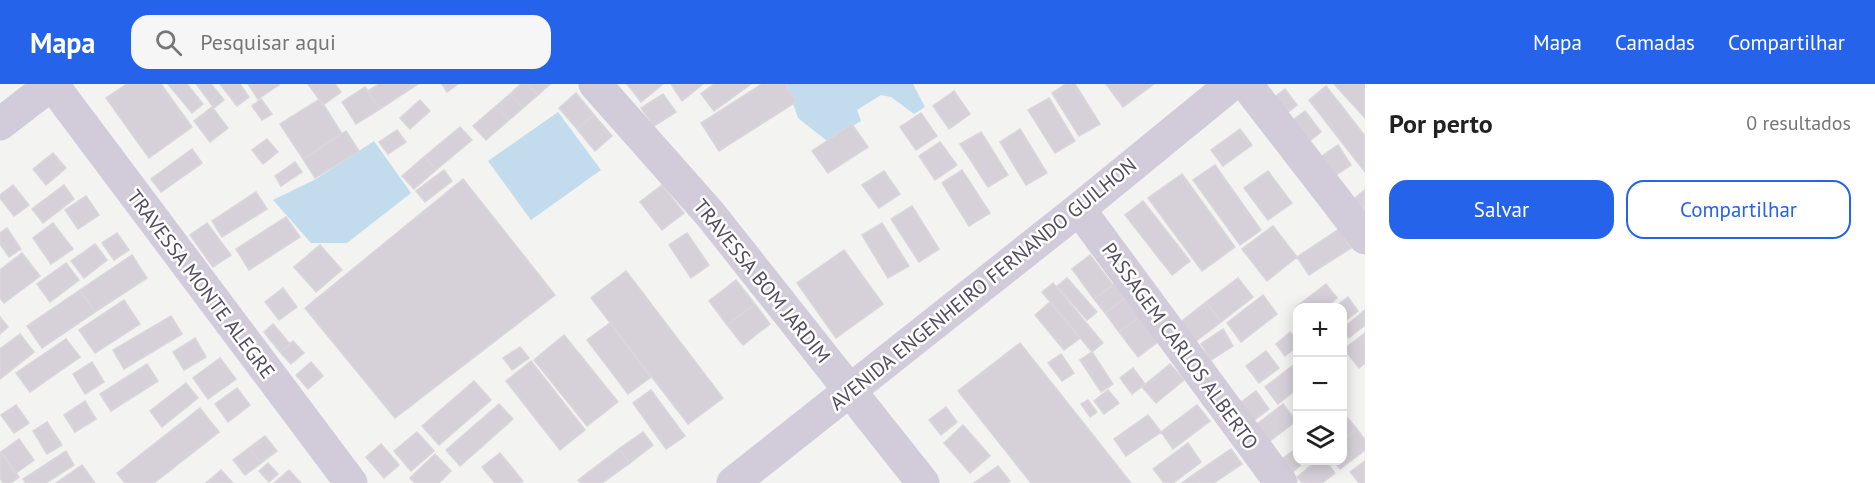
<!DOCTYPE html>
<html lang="pt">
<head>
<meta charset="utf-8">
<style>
	:root { --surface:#fff; --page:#f6f6f6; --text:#222; --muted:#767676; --line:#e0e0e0; --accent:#2563eb }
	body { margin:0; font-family:"PT Sans",sans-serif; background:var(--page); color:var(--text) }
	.controls { position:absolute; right:18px; bottom:18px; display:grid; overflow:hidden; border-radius:12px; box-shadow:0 3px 15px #0003 }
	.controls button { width:54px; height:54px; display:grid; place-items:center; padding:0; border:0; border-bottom:2px solid var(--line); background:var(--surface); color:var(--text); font:30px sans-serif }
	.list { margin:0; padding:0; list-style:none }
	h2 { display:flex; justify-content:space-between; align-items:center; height:78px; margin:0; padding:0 24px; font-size:26px }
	h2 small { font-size:20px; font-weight:400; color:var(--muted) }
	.actions { display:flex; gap:12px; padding:18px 24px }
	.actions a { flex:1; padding:14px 0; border:2px solid var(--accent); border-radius:18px; text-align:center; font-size:21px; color:var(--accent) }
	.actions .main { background:var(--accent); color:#fff }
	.icon { flex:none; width:33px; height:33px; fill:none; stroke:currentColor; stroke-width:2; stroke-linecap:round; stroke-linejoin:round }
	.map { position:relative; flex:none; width:1365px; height:399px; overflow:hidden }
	header { display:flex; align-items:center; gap:36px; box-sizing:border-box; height:84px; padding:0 30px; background:var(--accent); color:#fff }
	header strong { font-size:28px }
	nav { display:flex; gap:33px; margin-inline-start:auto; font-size:21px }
	.search { width:420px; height:54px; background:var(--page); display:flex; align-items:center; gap:15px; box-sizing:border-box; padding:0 21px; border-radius:18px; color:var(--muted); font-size:22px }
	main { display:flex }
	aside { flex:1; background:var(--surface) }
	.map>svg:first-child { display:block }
</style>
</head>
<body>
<header>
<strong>Mapa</strong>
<div class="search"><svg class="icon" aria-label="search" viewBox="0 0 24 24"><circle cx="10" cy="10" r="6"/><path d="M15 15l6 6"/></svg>Pesquisar aqui</div>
<nav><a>Mapa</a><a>Camadas</a><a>Compartilhar</a></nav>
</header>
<main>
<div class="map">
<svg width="1365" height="399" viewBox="0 0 1365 399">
	<rect width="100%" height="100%" fill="#f3f3f1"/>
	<path fill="#c3dced" d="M 786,0 L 913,0 L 925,23 L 914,30 L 891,13 L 881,11 L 857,26 L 861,37 L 827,57 L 798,34 Z
		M 558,28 L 601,86 L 531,136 L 488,77 Z
		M 374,57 L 411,109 L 347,159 L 311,159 L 273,116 L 316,95 Z"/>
	<path fill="#d6d1d8" stroke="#dad5db" stroke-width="1.5" d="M 127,0 L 161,0 L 192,43 L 149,74 L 106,14 Z
		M 168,0 L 187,0 L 203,20 L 192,29 Z
		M 211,0 L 224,16 L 214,24 L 197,1 Z
		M 220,0 L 240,0 L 249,13 L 237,22 Z
		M 248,0 L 278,0 L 279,1 L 258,15 Z
		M 308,0 L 335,0 L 341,8 L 323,21 Z
		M 379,0 L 418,0 L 380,25 L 368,7 Z
		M 442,0 L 458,0 L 447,8 Z
		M 521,0 L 528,0 L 538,11 L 523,24 L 510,10 Z
		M 528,0 L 550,0 L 538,11 Z
		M 627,0 L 663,0 L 641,18 Z
		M 671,0 L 703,0 L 682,17 Z
		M 714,0 L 751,0 L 714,27 L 701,10 Z
		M 762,0 L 785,0 L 796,18 L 719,67 L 701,39 Z
		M 1066,0 L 1075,0 L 1100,40 L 1079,52 L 1052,9 Z
		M 1106,0 L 1154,0 L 1123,23 Z
		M 1334,0 L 1365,0 L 1365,34 Z
		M 1326,2 L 1365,52 L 1365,88 L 1309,16 Z
		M 365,3 L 380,25 L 356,40 L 342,18 Z
		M 1285,5 L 1297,21 L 1284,31 L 1272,15 Z
		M 954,7 L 970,30 L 949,45 L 933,22 Z
		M 576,9 L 594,31 L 577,45 L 559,24 Z
		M 510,10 L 523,24 L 509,36 L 496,22 Z
		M 663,10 L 676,28 L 654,42 L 641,24 Z
		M 1049,14 L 1075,57 L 1055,69 L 1028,26 Z
		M 261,15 L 272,30 L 262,36 L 252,22 Z
		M 320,15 L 342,50 L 303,75 L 280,40 Z
		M 420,16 L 430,27 L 410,45 L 400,34 Z
		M 496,22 L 509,36 L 486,56 L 473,42 Z
		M 212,23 L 228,44 L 210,58 L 194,37 Z
		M 1305,27 L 1321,48 L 1305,61 L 1289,39 Z
		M 921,29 L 937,52 L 916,66 L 900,43 Z
		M 594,31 L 612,52 L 595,67 L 577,45 Z
		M 852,40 L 868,63 L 828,89 L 812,67 Z
		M 460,43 L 472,56 L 436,86 L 425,72 Z
		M 1020,45 L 1047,89 L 1026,101 L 1000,58 Z
		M 1240,45 L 1252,61 L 1223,82 L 1211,66 Z
		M 397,46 L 406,58 L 388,70 L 379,58 Z
		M 346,47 L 359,67 L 315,94 L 303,75 Z
		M 981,48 L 1008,91 L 988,103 L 960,60 Z
		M 267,55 L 278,68 L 263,80 L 252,66 Z
		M 940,58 L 957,81 L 935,96 L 919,72 Z
		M 1338,61 L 1351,81 L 1332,94 L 1319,74 Z
		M 192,65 L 202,79 L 161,108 L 151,95 Z
		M 53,69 L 66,84 L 46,101 L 33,85 Z
		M 425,72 L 436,86 L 414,105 L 402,92 Z
		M 295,78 L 302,88 L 281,102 L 275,92 Z
		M 1215,81 L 1261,146 L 1240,161 L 1193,96 Z
		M 444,86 L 452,97 L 425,118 L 416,107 Z
		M 962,86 L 990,129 L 969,142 L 942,99 Z
		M 884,87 L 900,110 L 879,124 L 862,101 Z
		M 1268,87 L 1292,119 L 1268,136 L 1244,104 Z
		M 1182,90 L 1235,163 L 1202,187 L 1148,114 Z
		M 463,95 L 555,211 L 395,334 L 305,224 Z
		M 13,101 L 29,121 L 14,132 L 0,114 L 0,111 Z
		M 64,101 L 74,115 L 43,139 L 32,125 Z
		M 662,101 L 684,129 L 662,146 L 640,118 Z
		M 1365,106 L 1365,127 L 1355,114 Z
		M 256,108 L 267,125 L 222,153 L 212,137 Z
		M 86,112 L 99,131 L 78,145 L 65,126 Z
		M 1143,117 L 1190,177 L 1172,191 L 1125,131 Z
		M 912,122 L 939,165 L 919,178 L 891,135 Z
		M 286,133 L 300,153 L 249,186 L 236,165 Z
		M 53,139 L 73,165 L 51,180 L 33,154 Z
		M 207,139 L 231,171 L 213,183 L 190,151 Z
		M 882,139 L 909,182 L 888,194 L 862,151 Z
		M 1273,142 L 1297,173 L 1267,197 L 1242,165 Z
		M 7,144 L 21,165 L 9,173 L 0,160 L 0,149 Z
		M 1339,145 L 1351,164 L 1309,191 L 1297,173 Z
		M 117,149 L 129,166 L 114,176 L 102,159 Z
		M 687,149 L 709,181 L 691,194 L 669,161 Z
		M 95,160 L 107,176 L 84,194 L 71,177 Z
		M 320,161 L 342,186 L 316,208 L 294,183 Z
		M 844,166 L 883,220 L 836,254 L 797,199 Z
		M 22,169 L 40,192 L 4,219 L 0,214 L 0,186 Z
		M 132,171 L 147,194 L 95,228 L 80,206 Z
		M 1090,171 L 1113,201 L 1094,215 L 1072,185 Z
		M 66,179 L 79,196 L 50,218 L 37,200 Z
		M 626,187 L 723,314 L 688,340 L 591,214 Z
		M 1067,194 L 1097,228 L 1087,236 L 1057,202 Z
		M 1238,194 L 1253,213 L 1221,238 L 1206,218 Z
		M 736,196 L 755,220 L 727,241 L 709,217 Z
		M 1053,199 L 1103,259 L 1092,268 L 1042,208 Z
		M 1115,199 L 1126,213 L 1105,229 L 1094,215 Z
		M 1326,200 L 1337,214 L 1325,224 L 1298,226 L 1296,223 Z
		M 283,204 L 297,223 L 279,236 L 265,218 Z
		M 80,206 L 95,228 L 42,264 L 27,242 Z
		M 1263,211 L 1277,230 L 1241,258 L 1227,239 Z
		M 1126,213 L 1141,232 L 1119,248 L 1105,229 Z
		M 1348,213 L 1358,227 L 1342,239 L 1342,224 L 1334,224 Z
		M 124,216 L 140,240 L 95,269 L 79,246 Z
		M 1050,218 L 1080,254 L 1064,266 L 1035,231 Z
		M 1206,218 L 1221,238 L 1188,263 L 1173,244 Z
		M 755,220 L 770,240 L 743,261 L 727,241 Z
		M 1365,226 L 1365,241 L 1349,254 L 1342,245 Z
		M 171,232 L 182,250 L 124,285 L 113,266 Z
		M 1141,232 L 1159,257 L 1138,273 L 1119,248 Z
		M 0,233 L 8,243 L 0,250 Z
		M 610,239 L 651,293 L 628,310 L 587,256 Z
		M 273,240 L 290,260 L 280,268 L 264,248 Z
		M 1223,245 L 1233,262 L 1211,276 L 1201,260 Z
		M 1290,248 L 1298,257 L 1298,262 L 1285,272 L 1276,260 Z
		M 1365,249 L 1365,279 L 1359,284 L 1344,265 Z
		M 20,250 L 34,268 L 0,295 L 0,265 Z
		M 564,251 L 618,318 L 587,342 L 534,276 Z
		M 195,254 L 206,273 L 184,286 L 173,268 Z
		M 66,255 L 80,273 L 30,308 L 16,289 Z
		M 293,257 L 304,269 L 291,280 L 280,268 Z
		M 1020,259 L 1131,399 L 1031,399 L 958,307 Z
		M 520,263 L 529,274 L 512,286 L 503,274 Z
		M 1266,267 L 1279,284 L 1259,299 L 1246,282 Z
		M 1092,268 L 1113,300 L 1101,308 L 1080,276 Z
		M 1061,270 L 1074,289 L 1062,297 L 1048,279 Z
		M 220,274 L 236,295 L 208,315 L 193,294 Z
		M 531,277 L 585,346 L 560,366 L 506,297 Z
		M 92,278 L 104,298 L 85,310 L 73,290 Z
		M 311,278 L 323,292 L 308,305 L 296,291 Z
		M 147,280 L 158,297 L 111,327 L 100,310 Z
		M 1170,280 L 1184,296 L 1156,319 L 1142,303 Z
		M 1292,282 L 1298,289 L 1298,304 L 1278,320 L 1265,303 Z
		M 1133,284 L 1145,300 L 1132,310 L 1120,294 Z
		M 474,297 L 491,316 L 439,361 L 422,342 Z
		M 186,299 L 198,314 L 162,343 L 150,327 Z
		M 237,304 L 250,321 L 228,338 L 215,320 Z
		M 651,306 L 685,352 L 666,365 L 633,319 Z
		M 1108,306 L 1119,319 L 1104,330 L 1094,317 Z
		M 1256,307 L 1269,325 L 1249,340 L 1236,322 Z
		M 1088,316 L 1097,328 L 1090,333 L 1081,320 Z
		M 85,317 L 96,335 L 75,348 L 64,331 Z
		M 499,320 L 513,335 L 460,382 L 446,366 Z
		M 1283,320 L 1296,337 L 1265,361 L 1252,344 Z
		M 16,321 L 29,339 L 14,349 L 1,331 Z
		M 1197,321 L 1210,337 L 1173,365 L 1161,348 Z
		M 946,323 L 957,338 L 941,351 L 929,336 Z
		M 200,324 L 219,348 L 154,399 L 125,399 L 117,389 Z
		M 1344,330 L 1357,345 L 1342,357 L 1342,331 Z
		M 1148,331 L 1161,348 L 1126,372 L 1114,355 Z
		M 47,338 L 62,361 L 47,370 L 33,347 Z
		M 963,341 L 990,372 L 970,389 L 944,359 Z
		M 1357,345 L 1365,356 L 1365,366 L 1340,385 L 1333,376 L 1342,376 L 1342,357 Z
		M 417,348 L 434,367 L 411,387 L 394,367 Z
		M 643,348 L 653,361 L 630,379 L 619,365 Z
		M 265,352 L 277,367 L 261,379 L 249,364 Z
		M 19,355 L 34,376 L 16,389 L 1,368 Z
		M 1188,359 L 1201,378 L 1173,399 L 1164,399 L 1153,385 Z
		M 381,360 L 399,381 L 384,394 L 366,373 Z
		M 1298,363 L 1298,376 L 1307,376 L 1289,391 L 1278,378 Z
		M 249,364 L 261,379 L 245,391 L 233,376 Z
		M 619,365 L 630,379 L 602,399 L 581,399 L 578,396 Z
		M 1231,365 L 1242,380 L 1214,399 L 1200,399 L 1193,391 Z
		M 66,367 L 74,381 L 46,399 L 26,399 L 23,395 Z
		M 0,368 L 19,393 L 11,399 L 3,399 L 0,394 Z
		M 500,369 L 523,397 L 520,399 L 495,399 L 482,383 Z
		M 435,370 L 451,387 L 439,399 L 415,399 L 410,394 Z
		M 1318,376 L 1325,376 L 1335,389 L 1322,399 L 1302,399 L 1297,393 Z
		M 1365,377 L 1365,399 L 1359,399 L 1350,388 Z
		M 268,379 L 278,390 L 269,398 L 259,387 Z
		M 82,381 L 95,399 L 56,399 Z
		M 998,382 L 1010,397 L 1007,399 L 974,399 Z
		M 221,386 L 233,399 L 206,399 Z
		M 289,386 L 301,399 L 274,399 Z
		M 1193,391 L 1200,399 L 1182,399 Z"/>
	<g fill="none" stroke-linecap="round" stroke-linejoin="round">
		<path stroke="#d2cbd9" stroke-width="33" d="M 52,0 L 351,399
			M 595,0 L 710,130 L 923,399
			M 1246,0 L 1365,154
			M 0,40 L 52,0
			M 1079,125 L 1281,399"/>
		<path stroke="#d2cbd9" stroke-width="33" d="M 733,399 L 1079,125 L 1232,0"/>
	</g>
	<g text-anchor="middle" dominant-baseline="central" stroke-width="5" stroke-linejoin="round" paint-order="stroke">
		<g font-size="20" fill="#534a5d" stroke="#fff">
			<text transform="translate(762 197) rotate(51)">TRAVESSA BOM JARDIM</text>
			<text transform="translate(201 200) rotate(53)">TRAVESSA MONTE ALEGRE</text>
			<text transform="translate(983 200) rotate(-39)">AVENIDA ENGENHEIRO FERNANDO GUILHON</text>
			<text transform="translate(1180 262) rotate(54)">PASSAGEM CARLOS ALBERTO</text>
		</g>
	</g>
</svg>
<div class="controls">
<button>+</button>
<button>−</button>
<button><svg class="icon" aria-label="layers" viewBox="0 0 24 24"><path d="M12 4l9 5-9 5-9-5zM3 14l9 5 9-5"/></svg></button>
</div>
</div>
<aside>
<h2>Por perto<small>0 resultados</small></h2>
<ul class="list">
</ul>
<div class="actions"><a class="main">Salvar</a><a>Compartilhar</a></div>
</aside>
</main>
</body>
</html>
